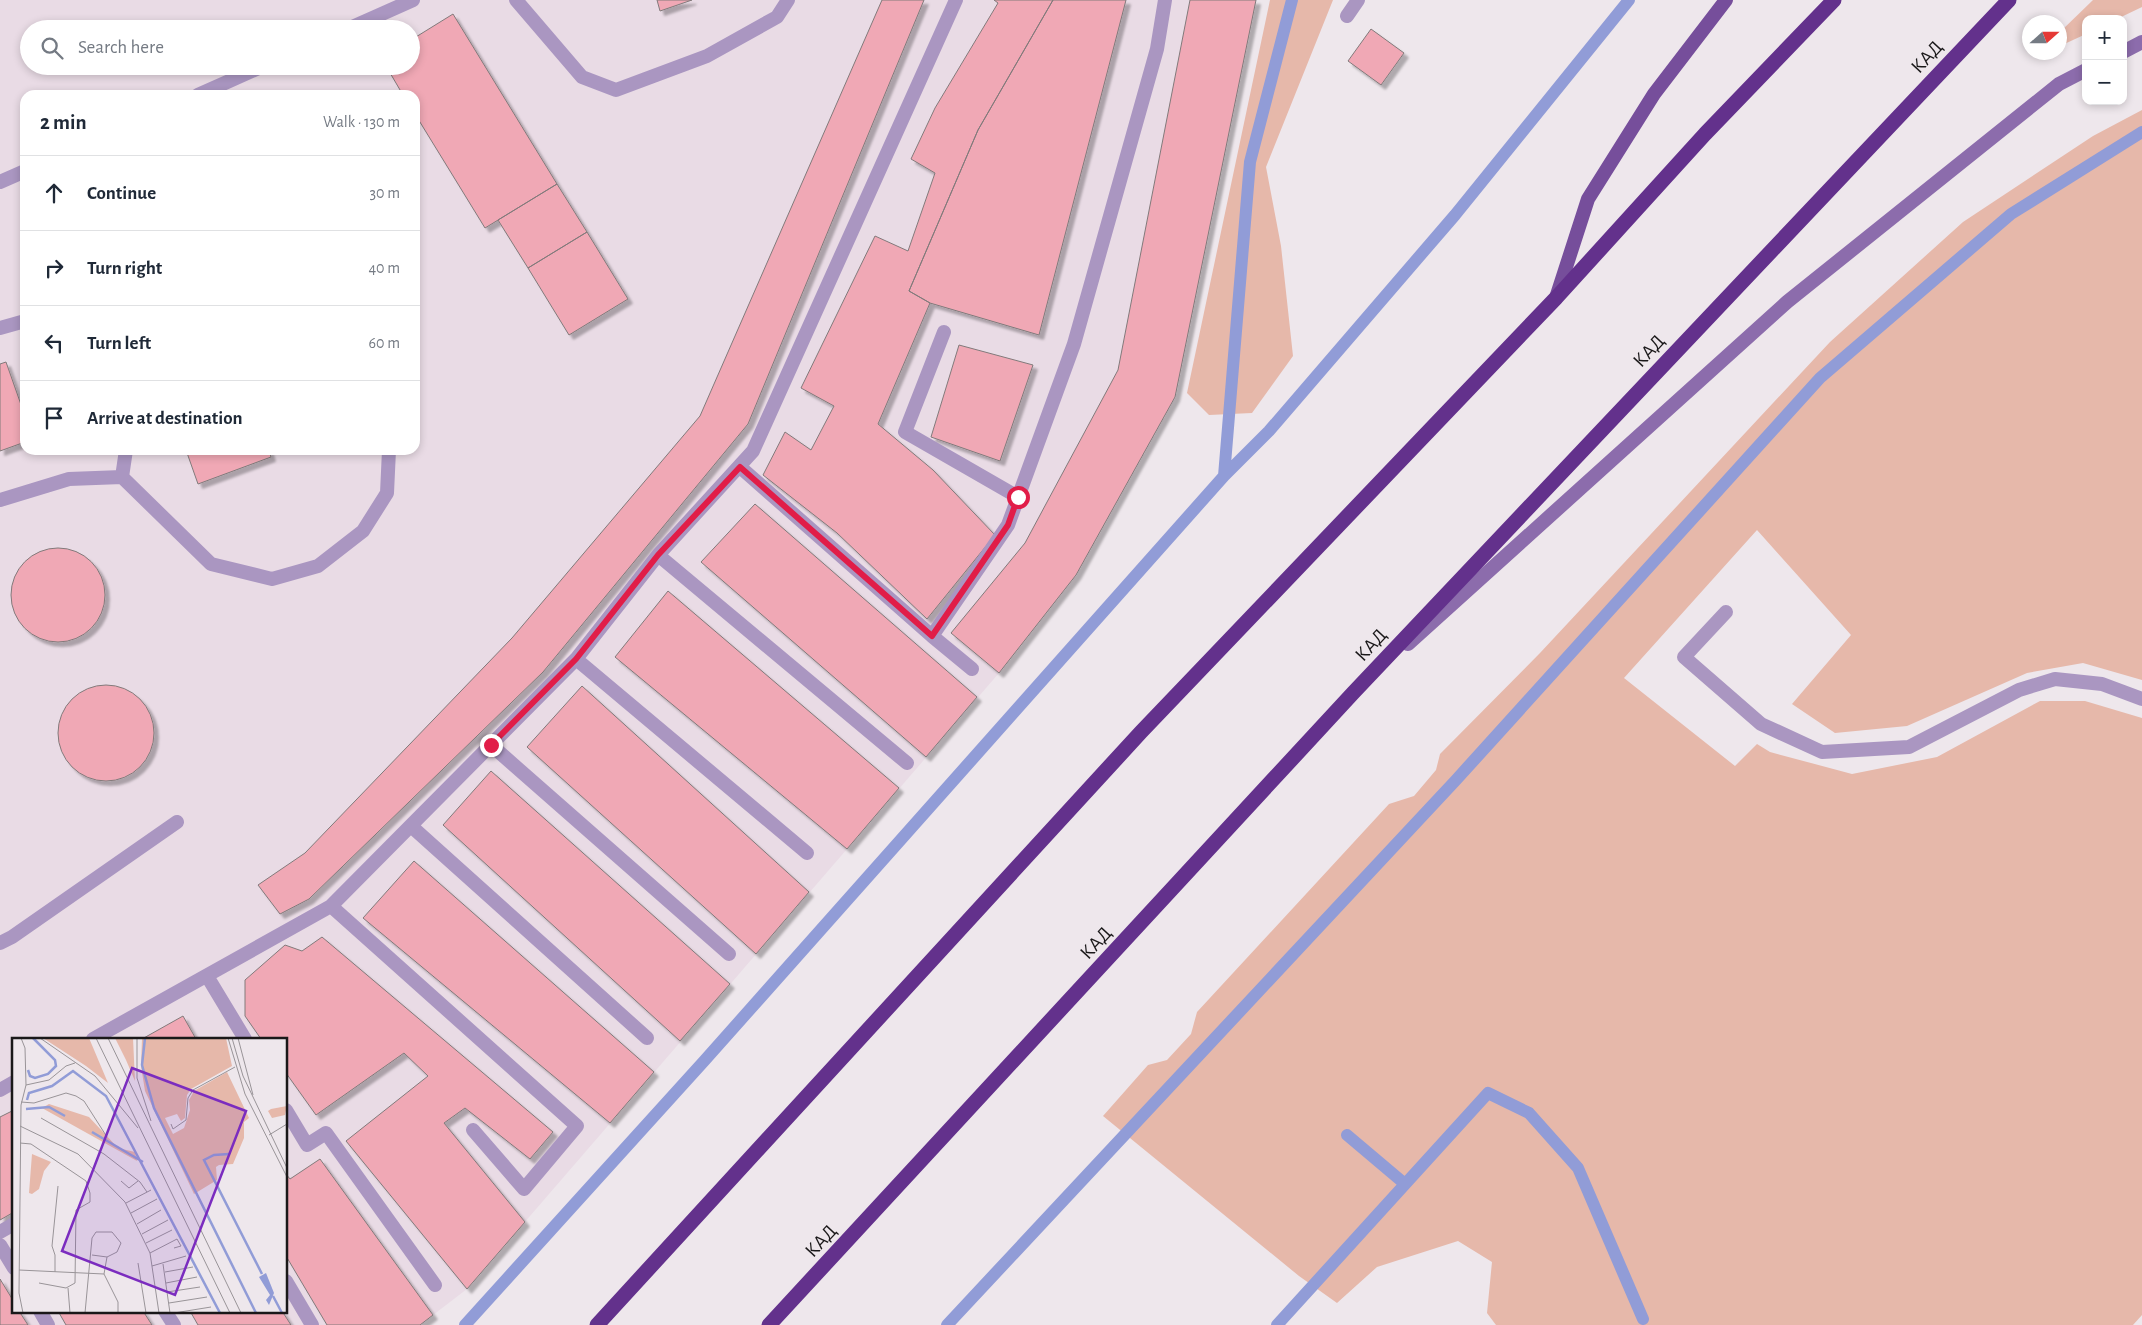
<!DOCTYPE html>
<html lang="en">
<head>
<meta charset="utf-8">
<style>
	:root { --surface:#fff; --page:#f6f6f7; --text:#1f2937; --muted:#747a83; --line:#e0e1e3 }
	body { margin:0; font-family:"Alegreya Sans",sans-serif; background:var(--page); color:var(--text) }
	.controls { position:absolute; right:15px; top:15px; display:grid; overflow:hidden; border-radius:10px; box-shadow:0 2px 8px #0003 }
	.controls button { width:45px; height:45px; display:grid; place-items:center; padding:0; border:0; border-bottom:1px solid var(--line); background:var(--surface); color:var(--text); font:25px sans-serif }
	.compass { position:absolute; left:2022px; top:15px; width:45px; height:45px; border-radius:50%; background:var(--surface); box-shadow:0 2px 8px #0003; rotate:69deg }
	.stop { position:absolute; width:15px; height:15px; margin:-11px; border:4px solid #e11d48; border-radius:50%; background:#fff }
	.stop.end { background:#e11d48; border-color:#fff; box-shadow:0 1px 5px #0008 }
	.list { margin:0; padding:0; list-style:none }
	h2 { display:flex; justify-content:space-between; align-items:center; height:65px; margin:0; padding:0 20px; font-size:21px }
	h2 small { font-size:16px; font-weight:400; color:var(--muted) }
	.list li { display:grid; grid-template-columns:32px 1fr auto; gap:15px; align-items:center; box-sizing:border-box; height:75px; padding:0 20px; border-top:1px solid var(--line) }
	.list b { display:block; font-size:19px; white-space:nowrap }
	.list em { font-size:16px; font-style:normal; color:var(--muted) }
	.icon { flex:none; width:28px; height:28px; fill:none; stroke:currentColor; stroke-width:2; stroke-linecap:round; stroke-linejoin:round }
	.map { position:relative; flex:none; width:2142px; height:1325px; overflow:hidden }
	.search { position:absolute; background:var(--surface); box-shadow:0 2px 8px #0003; left:20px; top:20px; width:400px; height:55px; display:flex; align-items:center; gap:12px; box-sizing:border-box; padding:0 18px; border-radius:28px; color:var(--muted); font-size:19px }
	.panel { position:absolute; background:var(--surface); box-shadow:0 2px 8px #0003; left:20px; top:90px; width:400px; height:365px; border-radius:15px }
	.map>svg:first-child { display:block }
</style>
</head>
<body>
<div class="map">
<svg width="2142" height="1325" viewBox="0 0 2142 1325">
	<defs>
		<filter id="shadow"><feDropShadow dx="4.5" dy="4.5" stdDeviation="1" flood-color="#0004"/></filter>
	</defs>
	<rect width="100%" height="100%" fill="#eee7ec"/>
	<path fill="#e9dbe5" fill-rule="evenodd" d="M 0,0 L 1256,0 L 1175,397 L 1076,575 L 999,673 L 467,1289 L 420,1325 L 0,1325 ZM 29,29 L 411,29 L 411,66 L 29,66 ZM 25,95 L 415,95 L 415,450 L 25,450 ZM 14,1039 L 286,1039 L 286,1311 L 14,1311 Z"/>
	<path fill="#e6b8aa" d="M 1270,0 L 1333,0 L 1266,167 L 1281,246 L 1293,356 L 1252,413 L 1209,415 L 1187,393 Z
		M 2093,0 L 2142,0 L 2142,7 L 2117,19 L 2086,19 L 2086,34 L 2060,46 L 2060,32 Z
		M 2142,110 L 2142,680 L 2083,663 L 2027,673 L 1907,726 L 1835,733 L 1792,704 L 1851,635 L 1757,530 L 1624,678 L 1735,766 L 1757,744 L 1770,752 L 1852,774 L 1937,757 L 2040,701 L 2085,701 L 2142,718 L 2142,1315 L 2133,1325 L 1496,1325 L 1487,1313 L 1492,1262 L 1458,1241 L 1377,1267 L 1337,1303 L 1299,1276 L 1103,1116 L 1148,1065 L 1167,1060 L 1191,1034 L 1197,1012 L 1389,804 L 1414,796 L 1436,770 L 1440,754 L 1540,653 L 1830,342 L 1963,222 L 2093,136 Z"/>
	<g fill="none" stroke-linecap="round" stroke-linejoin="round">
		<path stroke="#919cd7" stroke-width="12" d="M 1224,476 L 1250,162 L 1292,0
			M 1347,1135 L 1405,1184
			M 465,1325 L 705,1060 L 1224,476 L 1269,431 L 1455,215 L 1629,0
			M 947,1325 L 1456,780 L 1820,378 L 2011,214 L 2142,132
			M 1277,1325 L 1488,1093 L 1529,1113 L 1578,1168 L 1643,1319"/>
	</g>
	<path fill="#f0a8b5" stroke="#827a7b" filter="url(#shadow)" d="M 657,0 L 692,0 L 660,11 Z
		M 882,0 L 924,0 L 748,424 L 543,672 L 309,899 L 280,914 L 258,885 L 305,853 L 512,638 L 700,416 Z
		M 994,0 L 1053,0 L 978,130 L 909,291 L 930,303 L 878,424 L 933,470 L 995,535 L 927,619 L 837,533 L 763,475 L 785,432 L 811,450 L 834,406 L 801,388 L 875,236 L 908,251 L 935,173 L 911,159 L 935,108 L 998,3 Z
		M 1053,0 L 1126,0 L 1039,335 L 930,303 L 909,291 L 978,130 Z
		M 1190,0 L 1256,0 L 1175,397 L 1076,575 L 999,673 L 951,633 L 1025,543 L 1118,370 Z
		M 453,14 L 557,184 L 485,228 L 415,114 L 415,95 L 403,95 L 386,66 L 411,66 L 411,40 Z
		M 1371,29 L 1404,53 L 1381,85 L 1348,61 Z
		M 557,184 L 587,232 L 528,268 L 498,220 Z
		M 587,232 L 628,299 L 569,335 L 528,268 Z
		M 959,345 L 1033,365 L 1000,461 L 931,437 Z
		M 6,362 L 25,416 L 25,442 L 0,451 L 0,364 Z
		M 186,450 L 269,450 L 271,457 L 198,484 Z
		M 755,504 L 977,697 L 926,757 L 701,562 Z
		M11 595a47 47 0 1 1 94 0a47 47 0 1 1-94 0Z
		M 668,591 L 899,788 L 847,849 L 615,657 Z
		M58 733a48 48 0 1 1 96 0a48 48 0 1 1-96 0Z
		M 582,686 L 809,892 L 756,954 L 527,747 Z
		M 491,771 L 730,984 L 680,1041 L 443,825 Z
		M 414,861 L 654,1072 L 610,1123 L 363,918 Z
		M 322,937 L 553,1132 L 530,1159 L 465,1108 L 444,1123 L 525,1222 L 467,1289 L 346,1141 L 428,1076 L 404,1053 L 316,1115 L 286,1073 L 286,1039 L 261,1039 L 245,1016 L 245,980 L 285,945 L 302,951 Z
		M 183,1016 L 196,1039 L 142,1039 Z
		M 14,1110 L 14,1212 L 0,1220 L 0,1117 Z
		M 320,1159 L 433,1315 L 420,1325 L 327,1325 L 286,1256 L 286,1174 L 290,1179 Z
		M 0,1279 L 14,1302 L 14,1311 L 19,1311 L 28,1325 L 0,1325 Z
		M 58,1311 L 143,1311 L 152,1325 L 66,1325 Z
		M 190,1311 L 282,1311 L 291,1325 L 198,1325 Z"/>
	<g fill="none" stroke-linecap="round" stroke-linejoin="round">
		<path stroke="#aa96c1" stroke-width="14" d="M 516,0 L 582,77 L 616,90 L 707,56 L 777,17 L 788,0
			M 1347,16 L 1358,0
			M 348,29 L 413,0
			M 198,95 L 263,66
			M 0,182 L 25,171
			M 0,328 L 25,321
			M 944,332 L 905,432 L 1018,497
			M 740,467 L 932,636 L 972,669
			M 122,477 L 126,450
			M 0,500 L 69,479 L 122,477 L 211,564 L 272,579 L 318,566 L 363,531 L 387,493 L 389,450
			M 658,555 L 907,763
			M 1726,612 L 1684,657 L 1761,724 L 1822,752 L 1909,747 L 2019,690 L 2055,679 L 2102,684 L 2142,699
			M 932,636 L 1008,525 L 1074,344 L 1157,49 L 1165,0
			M 576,659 L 807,853
			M 491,745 L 729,954
			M 411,826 L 647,1038
			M 331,906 L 577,1126 L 524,1189 L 473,1130
			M 0,943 L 12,937 L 177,822
			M 207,976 L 245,1039
			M 93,1039 L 331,906 L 576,659 L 658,555 L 753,451 L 956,0
			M 0,1090 L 14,1082
			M 286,1110 L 307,1145 L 326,1133 L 435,1285
			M 0,1232 L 14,1224
			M 0,1245 L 14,1268
			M 286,1281 L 312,1325
			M 40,1311 L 48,1325
			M 165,1311 L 174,1325"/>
		<path stroke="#8c6cac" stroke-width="14" d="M 2123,52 L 2142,42
			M 1408,644 L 1787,302 L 2059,84 L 2086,70"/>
		<path stroke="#764e9b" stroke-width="14" d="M 1556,298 L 1588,199 L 1654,94 L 1726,0"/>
		<path stroke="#63318c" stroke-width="15" d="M 597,1325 L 1141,732 L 1556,298 L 1705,134 L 1834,0
			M 769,1325 L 1353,693 L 2009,0"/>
	</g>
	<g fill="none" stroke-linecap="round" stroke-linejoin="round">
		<path stroke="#e11d48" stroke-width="6" d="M 491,745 L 576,659 L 658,555 L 740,467 L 932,636 L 1008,525 L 1018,497"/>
	</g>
	<g text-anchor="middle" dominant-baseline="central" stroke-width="4" stroke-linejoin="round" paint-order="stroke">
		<g font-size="20" fill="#1a1819" stroke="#eee7ec">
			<text transform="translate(1927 57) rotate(-47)">КАД</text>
			<text transform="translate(1649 351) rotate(-47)">КАД</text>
			<text transform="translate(1371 645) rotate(-47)">КАД</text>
			<text transform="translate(1096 943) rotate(-47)">КАД</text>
			<text transform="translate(821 1241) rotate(-47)">КАД</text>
		</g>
	</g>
	<g transform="translate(12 1038)">
		<rect width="275" height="275" fill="#eee7ec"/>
		<path d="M 31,0 L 77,0 L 96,45 L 74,28 ZM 103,0 L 121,0 L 123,43 L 114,22 ZM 130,0 L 214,0 L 220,28 L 179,51 L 175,57 L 173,80 L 169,83 L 165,76 L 153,80 L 161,96 L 172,90 L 178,72 L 177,62 L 182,53 L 215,34 L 237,80 L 232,84 L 232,100 L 221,126 L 207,127 L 204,129 L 205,142 L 182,156 L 133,53 L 129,28 ZM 37,66 L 77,79 L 106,110 L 123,114 L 125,123 L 30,70 ZM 275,68 L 273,77 L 260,80 L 256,73 L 259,71 ZM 20,116 L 39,124 L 32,133 L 27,151 L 20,156 L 17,155 Z" fill="#e6b8aa"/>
		<path d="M 254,235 L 262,255 L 257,267 L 254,262 L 258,257 L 247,239 Z" fill="#919cd7"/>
		<path fill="none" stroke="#919cd7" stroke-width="2.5" d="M 133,0 L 130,27 L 142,70 L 244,275M 16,32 L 18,38 L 23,40 L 36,36 L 44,28 L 43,22 L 21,0M 15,62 L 17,55 L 40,48 L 61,33 L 94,58 L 208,275M 14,71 L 37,69 L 53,78M 80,94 L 131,124M 217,116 L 202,117 L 192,122 L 250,236M 261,258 L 270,275"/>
		<path fill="none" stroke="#999498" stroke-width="1" d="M 9,0 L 13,10 L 14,47 L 9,67 L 7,255 L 11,275M 28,0 L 83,38 L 126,90M 84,0 L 218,275M 96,0 L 229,275M 125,0 L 125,40 L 139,83M 216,0 L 233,56 L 275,139M 220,0 L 231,38 L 275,130M 226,0 L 241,57M 14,47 L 37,42 L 54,28 L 63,25M 9,64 L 22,65 L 54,55 L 64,58 L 72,63 L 95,99M 29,80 L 92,116 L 128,144 L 135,154M 159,86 L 161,91 L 174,82 L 176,60 L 181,52 L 223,29M 8,88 L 66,116 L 113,164 L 138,215 L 147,275M 257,97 L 275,86M 8,105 L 19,106 L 74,143 L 78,155 L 78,164 L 64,172 L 63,245 L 54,250 L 27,245M 109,143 L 117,150 L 126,143M 114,165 L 139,152M 119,175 L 145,161M 125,186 L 149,172M 130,196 L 156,182M 134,205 L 160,192M 138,215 L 165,201 L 169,208 L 162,210M 80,217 L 95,219M 126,225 L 134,275M 151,226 L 158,275M 140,228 L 174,218M 7,232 L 92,236M 43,234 L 43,217 L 40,208 L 46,148M 153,234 L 181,229M 154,245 L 185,239M 56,250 L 58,275M 155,254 L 188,249M 157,265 L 195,259M 73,275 L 80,200 L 84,194 L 100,194 L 109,205 L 105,214 L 95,219 L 92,236 L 106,264 L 106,275M 162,275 L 199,269"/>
		<path fill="#7b2cbf" fill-opacity="0.15" stroke="#7b2cbf" stroke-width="2.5" d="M 120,30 L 234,73 L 163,257 L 50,213 Z"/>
		<rect width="275" height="275" fill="none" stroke="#1a1819" stroke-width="2.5"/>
	</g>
</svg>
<div class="controls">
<button>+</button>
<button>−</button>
</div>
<svg class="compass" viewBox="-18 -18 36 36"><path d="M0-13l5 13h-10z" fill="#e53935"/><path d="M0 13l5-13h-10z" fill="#747a83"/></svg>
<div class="stop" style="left:1018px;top:497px"></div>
<div class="stop end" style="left:491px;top:745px"></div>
<div class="search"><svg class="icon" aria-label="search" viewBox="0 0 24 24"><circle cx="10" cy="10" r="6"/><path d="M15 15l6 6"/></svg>Search here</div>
<section class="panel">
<h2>2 min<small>Walk · 130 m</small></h2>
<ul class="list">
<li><svg class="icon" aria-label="ahead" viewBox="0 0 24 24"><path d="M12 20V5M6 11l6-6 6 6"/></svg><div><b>Continue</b></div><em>30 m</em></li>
<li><svg class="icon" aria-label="right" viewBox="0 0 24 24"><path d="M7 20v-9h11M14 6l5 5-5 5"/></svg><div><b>Turn right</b></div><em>40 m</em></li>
<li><svg class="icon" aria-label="left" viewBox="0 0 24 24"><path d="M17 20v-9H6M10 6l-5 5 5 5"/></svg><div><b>Turn left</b></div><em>60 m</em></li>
<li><svg class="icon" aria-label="arrive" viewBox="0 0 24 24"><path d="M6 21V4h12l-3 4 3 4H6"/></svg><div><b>Arrive at destination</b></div></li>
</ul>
</section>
</div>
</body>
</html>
